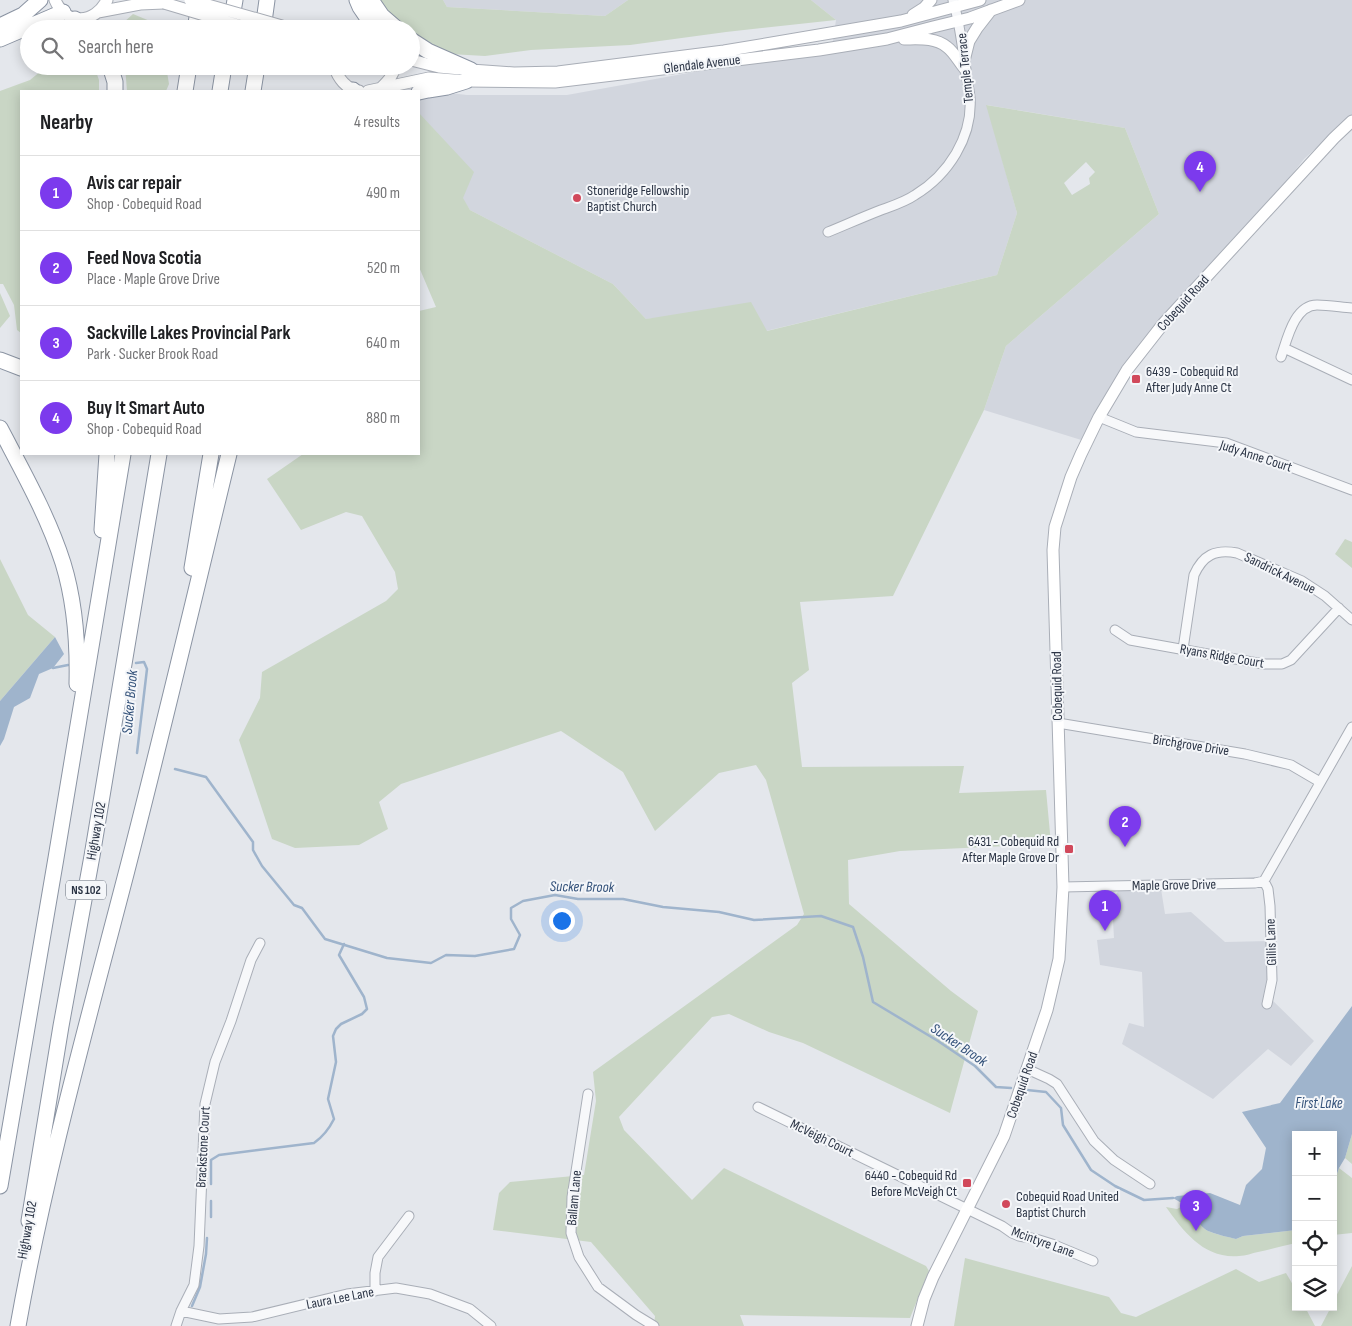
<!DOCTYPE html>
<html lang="en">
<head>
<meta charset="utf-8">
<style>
	:root { --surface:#fff; --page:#f2f2f2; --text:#202124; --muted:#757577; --line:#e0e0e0; --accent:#7c3aed }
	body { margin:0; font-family:"Sofia Sans Condensed",sans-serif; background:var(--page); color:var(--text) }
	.controls { position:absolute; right:15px; bottom:15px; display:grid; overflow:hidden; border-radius:0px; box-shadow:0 2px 12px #0003 }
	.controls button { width:45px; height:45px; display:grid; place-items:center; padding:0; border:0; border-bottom:1px solid var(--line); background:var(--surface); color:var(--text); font:25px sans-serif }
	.you { position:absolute; left:561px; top:920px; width:18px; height:18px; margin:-12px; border:4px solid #fff; border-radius:50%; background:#1a73e8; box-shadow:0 0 0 8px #1a73e833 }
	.badge { display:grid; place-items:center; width:32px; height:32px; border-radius:50%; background:var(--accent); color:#fff; font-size:16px; font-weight:700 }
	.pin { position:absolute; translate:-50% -41px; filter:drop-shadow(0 1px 2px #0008) }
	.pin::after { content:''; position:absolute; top:26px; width:18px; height:15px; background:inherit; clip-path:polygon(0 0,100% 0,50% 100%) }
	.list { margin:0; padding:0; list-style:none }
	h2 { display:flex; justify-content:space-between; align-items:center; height:65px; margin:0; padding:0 20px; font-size:21px }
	h2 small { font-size:16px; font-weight:400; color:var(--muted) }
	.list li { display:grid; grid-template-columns:32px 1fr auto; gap:15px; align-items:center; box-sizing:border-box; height:75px; padding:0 20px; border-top:1px solid var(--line) }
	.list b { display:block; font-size:19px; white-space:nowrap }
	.list p { margin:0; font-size:16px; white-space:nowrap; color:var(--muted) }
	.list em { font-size:16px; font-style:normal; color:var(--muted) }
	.icon { flex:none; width:28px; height:28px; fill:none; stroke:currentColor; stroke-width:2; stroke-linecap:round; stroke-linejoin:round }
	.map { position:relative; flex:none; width:1352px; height:1326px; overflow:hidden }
	.search { position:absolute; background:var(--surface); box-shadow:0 2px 12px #0003; left:20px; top:20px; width:400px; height:55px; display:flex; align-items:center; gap:12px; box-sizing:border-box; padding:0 18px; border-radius:28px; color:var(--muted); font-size:19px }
	.panel { position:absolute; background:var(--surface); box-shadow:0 2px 12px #0003; left:20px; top:90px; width:400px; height:365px; border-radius:0px }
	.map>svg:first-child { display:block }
</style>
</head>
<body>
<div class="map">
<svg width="1352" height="1326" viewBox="0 0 1352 1326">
	<rect width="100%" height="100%" fill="#e4e7ec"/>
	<path fill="#d2d6de" d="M 443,0 L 628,0 L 605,16 L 447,7 Z
		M 811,0 L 1352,0 L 1352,115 L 1304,159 L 1249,229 L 1159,329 L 1121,389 L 1091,443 L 984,410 L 1006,346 L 1159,214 L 1125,128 L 987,105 L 1017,213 L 997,275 L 766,331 L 659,318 L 646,319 L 613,284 L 470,210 L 462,198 L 419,113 L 419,91 L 405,91 L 403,88 L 467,95 L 567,95 L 832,47 L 836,20 Z
		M 1119,889 L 1161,889 L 1165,914 L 1191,912 L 1225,942 L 1270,941 L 1271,976 L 1265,993 L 1314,1041 L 1291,1066 L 1268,1049 L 1213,1099 L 1122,1044 L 1129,1023 L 1144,1027 L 1142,972 L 1100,965 L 1097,940 L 1114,938 L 1112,903 Z"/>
	<path fill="#c9d6c5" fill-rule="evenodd" d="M 378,0 L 443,0 L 447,7 L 605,16 L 628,0 L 811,0 L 836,20 L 726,32 L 630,45 L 531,50 L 485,56 L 450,54 L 411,32 L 411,29 L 405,29 L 382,16 Z
		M 133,14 L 162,26 L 162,29 L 124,29 L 123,23 Z
		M 47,66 L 94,66 L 99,80 L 99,91 L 21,91 L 21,333 L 17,330 L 14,305 L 3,284 L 0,284 L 0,91 L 30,80 Z
		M 125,66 L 166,66 L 169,84 L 166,91 L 127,91 Z
		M 986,105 L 1125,128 L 1159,214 L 1006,346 L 984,410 L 893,596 L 800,602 L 809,670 L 792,683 L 802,767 L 964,766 L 959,793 L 1046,790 L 1051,844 L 900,851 L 848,860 L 849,904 L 951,991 L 978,1011 L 950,1113 L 803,1043 L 769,1032 L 729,1014 L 712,1017 L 619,1117 L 624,1130 L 692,1200 L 724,1168 L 926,1266 L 929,1271 L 910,1318 L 740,1315 L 744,1326 L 654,1326 L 655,1316 L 591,1242 L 493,1230 L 499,1193 L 510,1182 L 584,1175 L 596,1101 L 593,1072 L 797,925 L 804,914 L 766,780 L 756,765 L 719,773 L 655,831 L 623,772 L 561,731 L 401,784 L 379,802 L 388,829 L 359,845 L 295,848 L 272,839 L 239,740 L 260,698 L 262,672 L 386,601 L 398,589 L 395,572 L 362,516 L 346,512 L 301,530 L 267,479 L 303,454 L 419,454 L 419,311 L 436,307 L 419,267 L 419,113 L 474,172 L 463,198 L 470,210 L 613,284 L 646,319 L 751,302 L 767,331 L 997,275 L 1017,213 ZM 1086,162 L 1095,172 L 1089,178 L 1090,184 L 1072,195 L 1064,183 Z
		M 0,293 L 10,316 L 0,328 Z
		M 1345,539 L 1352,542 L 1352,568 L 1335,554 Z
		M 0,559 L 28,615 L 55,637 L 0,701 Z
		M 1352,1134 L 1352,1164 L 1345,1158 Z
		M 1339,1168 L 1352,1178 L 1352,1233 L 1333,1235 L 1333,1185 Z
		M 1185,1205 L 1189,1215 C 1197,1218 1200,1227 1208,1231 C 1214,1234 1229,1237 1236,1239 L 1243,1236 L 1296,1230 L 1296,1243 C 1283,1246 1271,1249 1258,1252 C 1252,1253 1246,1256 1239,1256 C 1204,1259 1184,1232 1166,1207 L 1177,1209 Z
		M 965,1258 L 1109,1297 L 1121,1313 L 1136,1317 L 1236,1269 L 1259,1282 L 1286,1273 L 1296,1290 L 1296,1307 L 1305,1307 L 1315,1326 L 954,1326 Z
		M 1352,1266 L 1352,1326 L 1321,1326 L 1331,1307 L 1333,1307 L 1333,1302 Z"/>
	<path fill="#9fb4cc" d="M 55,637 L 64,654 L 53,668 L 39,674 L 30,698 L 14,707 L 4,739 L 0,746 L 0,701 Z
		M 1352,1006 L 1352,1134 L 1345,1158 L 1339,1168 L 1333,1185 L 1333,1135 L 1296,1135 L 1296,1230 L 1243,1236 L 1236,1239 C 1228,1237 1215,1234 1208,1231 C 1200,1227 1197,1218 1189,1215 L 1185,1205 L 1173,1198 L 1177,1196 L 1210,1193 L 1240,1205 L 1246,1185 L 1262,1169 L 1266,1148 L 1242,1112 L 1280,1103 Z"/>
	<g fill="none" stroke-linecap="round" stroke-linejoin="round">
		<path stroke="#9fb4cc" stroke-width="2.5" d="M 136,663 L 144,662 L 147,669 L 137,753
			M 53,668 L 68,665
			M 175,769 L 206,777 L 253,842 L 253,850 L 262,866 L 294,905 L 302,908 L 325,939 L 387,958 L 431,963 L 446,955 L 475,956 L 514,949 L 520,935 L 511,919 L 511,908 L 523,901 L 555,895 L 578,899 L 623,899 L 663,907 L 719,912 L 754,920 L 821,916 L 853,927 L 863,957 L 873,1002 L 938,1041 L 975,1066 L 996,1087 L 1011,1088
			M 1027,1090 L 1046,1092 L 1061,1108 L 1063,1125 L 1091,1170 L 1115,1186 L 1144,1200 L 1173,1198
			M 211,1184 L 211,1160 L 219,1155 L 314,1143 C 324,1136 329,1129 334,1119 L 328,1099 L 336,1062 L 333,1036 L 336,1029 L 341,1024 L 362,1014 L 367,1009 L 364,997 L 339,955 L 344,944
			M 211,1217 L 211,1201
			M 192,1306 L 200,1287 L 206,1254 L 207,1238"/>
		<defs>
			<path id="minor" d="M 828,232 C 845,225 863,217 881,210 C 892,206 905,202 915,195 C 948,175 973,137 970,97 C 969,87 966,77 965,67 C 962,43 960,24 953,0
				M 1284,348 L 1352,380
				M 1281,357 C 1287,340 1294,305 1317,305 C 1328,305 1340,307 1352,308
				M 1099,417 L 1136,432 L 1226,443 L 1352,490
				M 1115,630 L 1130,640 L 1263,664 L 1282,664 L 1291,660 L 1339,608
				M 1183,649 L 1194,575 C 1203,555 1215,549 1237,553 L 1302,581 L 1325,596 L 1352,620
				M 1058,723 L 1245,754 L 1291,765 L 1320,782
				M 1264,881 L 1268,889 L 1270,906 L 1272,980 L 1267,1004
				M 1063,887 L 1255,883 L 1264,881 L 1352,727
				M 1027,1069 L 1049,1079 L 1057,1084 L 1094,1141 L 1114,1160 L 1150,1184
				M 588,1094 L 572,1197 L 571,1233 L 579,1257 L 598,1287 L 636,1315 L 654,1326
				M 758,1107 L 1002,1226 L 1012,1233 L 1019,1236 L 1036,1239 L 1052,1244 L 1093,1261
				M 375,1291 L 375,1273 L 378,1257 L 409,1216
				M 181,1311 L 219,1319 L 252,1317 L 347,1294 L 396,1288 L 430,1294 L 470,1309 L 491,1326
				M 176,1326 L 181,1311 L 194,1285 L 199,1246 L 205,1104 L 215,1062 L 231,1021 L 251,960 L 260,943"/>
			<path id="secondary" d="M 55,0 C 66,26 95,24 107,0
				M 98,12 L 140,4 L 164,3
				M 913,15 L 924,8 L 931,0
				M 904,39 C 918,39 935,37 947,47 C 954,52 959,62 965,69
				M 411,60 L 439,67 L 471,70 L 514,73 L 558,72 L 724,51 L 901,21 L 980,0
				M 964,61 L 969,41 L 977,28 L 991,10
				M 334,66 C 338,78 346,89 359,91
				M 381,88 C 388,81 393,76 395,66
				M 368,91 L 429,78 L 466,81 L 555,82 L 819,50 L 887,39 L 933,27 L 970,18 L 1019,0
				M 917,1326 L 924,1299 L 933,1277 L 1004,1136 L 1047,1010 L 1059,959 L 1063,887 L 1053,550 L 1055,527 L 1071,477 L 1081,454 L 1099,417 L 1127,370 L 1163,324 L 1334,138 L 1352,121"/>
			<path id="motorway" d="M 357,0 L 360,7 L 375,29
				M 371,0 L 382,16 L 397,29
				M 75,19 L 81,29
				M 0,26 L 23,15 L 40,0
				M 195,29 L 200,0
				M 230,29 L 235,0
				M 263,29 L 267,0
				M 0,39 L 63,12
				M 411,40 L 428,51 L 471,70
				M 110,66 L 115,82 L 115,91
				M 185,91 L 189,66
				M 220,91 L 224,66
				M 253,91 L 257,66
				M 352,91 L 353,90
				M 419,92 L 428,90 L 447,87 L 466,81
				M 0,360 L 21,368
				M 0,428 C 23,472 48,516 63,563 C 75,602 78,643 77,684
				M 102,530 L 107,454
				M 192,568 L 211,454
				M 0,1186 L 56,858 L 123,454
				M 29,1221 L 61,1026 L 92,856 L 159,454
				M 18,1326 C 45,1174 87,1024 126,874 C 162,735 195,594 229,454"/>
		</defs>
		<use href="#minor" stroke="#a9aeb7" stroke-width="11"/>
		<use href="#secondary" stroke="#a9aeb7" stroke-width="13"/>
		<use href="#motorway" stroke="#8b94a3" stroke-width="17"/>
		<use href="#minor" stroke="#f7f8fa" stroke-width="9"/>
		<use href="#secondary" stroke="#fff" stroke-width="11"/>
		<use href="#motorway" stroke="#fff" stroke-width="15"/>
		<defs>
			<path id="secondary-bridge" d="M 190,0 L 282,26
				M 164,3 L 251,29"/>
		</defs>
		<use href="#secondary-bridge" stroke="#a9aeb7" stroke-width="13" stroke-linecap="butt"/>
		<use href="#secondary-bridge" stroke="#fff" stroke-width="11"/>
	</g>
	<g fill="#d1495b" stroke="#f4f6f9" stroke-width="2">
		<circle cx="577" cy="198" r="5"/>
		<rect x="1131" y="374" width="10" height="10" rx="2.5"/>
		<rect x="1064" y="844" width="10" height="10" rx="2.5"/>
		<rect x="962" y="1178" width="10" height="10" rx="2.5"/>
		<circle cx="1006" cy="1204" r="5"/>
	</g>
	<g text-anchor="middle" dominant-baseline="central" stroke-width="4" stroke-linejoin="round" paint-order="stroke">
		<rect fill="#f4f6f9" stroke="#676e7b" stroke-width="1" x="66" y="880.5" width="40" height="19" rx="4"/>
		<g font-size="12" font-weight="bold" fill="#2b3445">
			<text x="86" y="890">NS 102</text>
		</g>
		<g font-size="14" fill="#2b3445" stroke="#f4f6f9">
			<text transform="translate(702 64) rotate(-7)">Glendale Avenue</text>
			<text transform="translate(965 68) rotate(-96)">Temple Terrace</text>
			<text transform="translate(1183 303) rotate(-48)">Cobequid Road</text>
			<text transform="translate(1256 456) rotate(18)">Judy Anne Court</text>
			<text transform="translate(1280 573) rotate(26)">Sandrick Avenue</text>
			<text transform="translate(1222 656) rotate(10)">Ryans Ridge Court</text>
			<text transform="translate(1057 686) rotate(-91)">Cobequid Road</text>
			<text transform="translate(1191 745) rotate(9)">Birchgrove Drive</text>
			<text transform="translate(96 831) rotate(-80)">Highway 102</text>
			<text transform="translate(1174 885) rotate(-1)">Maple Grove Drive</text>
			<text transform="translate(1271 942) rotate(-92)">Gillis Lane</text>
			<text transform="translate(1022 1085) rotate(-71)">Cobequid Road</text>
			<text transform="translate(822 1138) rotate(26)">McVeigh Court</text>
			<text transform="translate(203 1147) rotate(-87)">Brackstone Court</text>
			<text transform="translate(574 1198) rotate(-85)">Ballam Lane</text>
			<text transform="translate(27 1230) rotate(-80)">Highway 102</text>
			<text transform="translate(1043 1242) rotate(20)">Mcintyre Lane</text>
			<text transform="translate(340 1298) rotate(-11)">Laura Lee Lane</text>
		</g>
		<g font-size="14" fill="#2b3445" stroke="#f4f6f9" text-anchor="start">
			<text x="587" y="190">Stoneridge Fellowship<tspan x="587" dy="16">Baptist Church</tspan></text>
			<text x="1146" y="371">6439 - Cobequid Rd<tspan x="1146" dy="16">After Judy Anne Ct</tspan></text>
			<text x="1059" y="841" text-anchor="end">6431 - Cobequid Rd<tspan x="1059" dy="16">After Maple Grove Dr</tspan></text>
			<text x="957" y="1175" text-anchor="end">6440 - Cobequid Rd<tspan x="957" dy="16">Before McVeigh Ct</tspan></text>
			<text x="1016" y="1196">Cobequid Road United<tspan x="1016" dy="16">Baptist Church</tspan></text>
		</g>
		<g font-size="15" font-style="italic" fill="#34527a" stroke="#f4f6f9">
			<text transform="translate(130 702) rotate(-85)">Sucker Brook</text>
			<text transform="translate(582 887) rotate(1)">Sucker Brook</text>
			<text transform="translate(959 1045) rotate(34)">Sucker Brook</text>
			<text x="1319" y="1103">First Lake</text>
		</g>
	</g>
</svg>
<div class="controls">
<button>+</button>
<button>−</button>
<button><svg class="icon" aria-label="locate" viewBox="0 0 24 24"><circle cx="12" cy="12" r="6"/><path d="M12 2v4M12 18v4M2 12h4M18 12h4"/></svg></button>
<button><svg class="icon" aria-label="layers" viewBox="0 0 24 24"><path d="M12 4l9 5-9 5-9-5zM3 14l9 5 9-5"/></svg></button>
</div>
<div class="you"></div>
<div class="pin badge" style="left:1105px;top:931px">1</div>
<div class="pin badge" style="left:1125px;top:847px">2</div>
<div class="pin badge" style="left:1196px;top:1231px">3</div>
<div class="pin badge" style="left:1200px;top:192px">4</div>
<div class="search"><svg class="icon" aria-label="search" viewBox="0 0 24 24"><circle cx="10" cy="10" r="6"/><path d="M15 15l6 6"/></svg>Search here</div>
<section class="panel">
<h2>Nearby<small>4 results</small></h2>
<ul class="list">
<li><span class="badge">1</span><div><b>Avis car repair</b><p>Shop · Cobequid Road</p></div><em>490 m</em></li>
<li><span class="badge">2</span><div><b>Feed Nova Scotia</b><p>Place · Maple Grove Drive</p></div><em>520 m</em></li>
<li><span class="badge">3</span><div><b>Sackville Lakes Provincial Park</b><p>Park · Sucker Brook Road</p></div><em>640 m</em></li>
<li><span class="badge">4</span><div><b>Buy It Smart Auto</b><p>Shop · Cobequid Road</p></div><em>880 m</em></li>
</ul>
</section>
</div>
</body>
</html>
